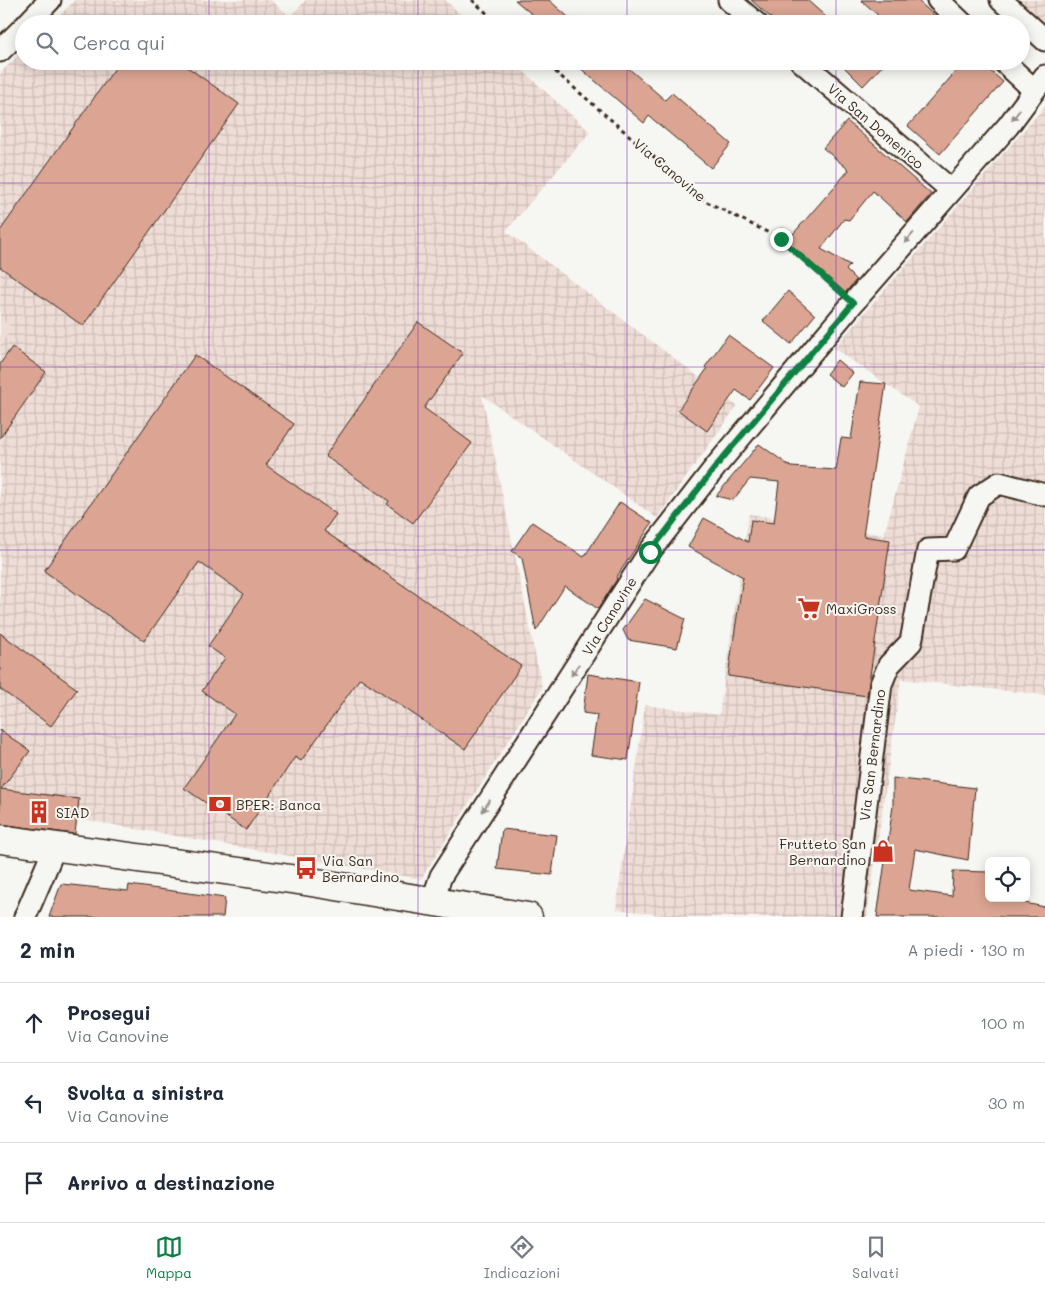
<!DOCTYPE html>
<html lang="it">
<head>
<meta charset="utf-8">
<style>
	:root { --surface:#fff; --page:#f6f6f7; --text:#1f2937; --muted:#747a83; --line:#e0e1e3; --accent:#0b8043 }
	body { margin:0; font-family:Mali,sans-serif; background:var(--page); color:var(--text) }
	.controls { position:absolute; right:15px; bottom:15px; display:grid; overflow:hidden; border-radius:8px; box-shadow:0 2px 12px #0003 }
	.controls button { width:45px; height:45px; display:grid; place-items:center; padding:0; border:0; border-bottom:1px solid var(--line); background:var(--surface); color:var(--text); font:25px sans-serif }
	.stop { position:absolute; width:15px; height:15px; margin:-11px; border:4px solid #0b8043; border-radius:50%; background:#fff }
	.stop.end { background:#0b8043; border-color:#fff; box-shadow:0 1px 5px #0008 }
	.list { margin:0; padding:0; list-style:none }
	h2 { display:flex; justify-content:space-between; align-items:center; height:65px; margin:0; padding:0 20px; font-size:21px }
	h2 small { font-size:16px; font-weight:400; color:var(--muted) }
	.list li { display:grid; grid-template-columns:32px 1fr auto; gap:15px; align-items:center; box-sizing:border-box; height:80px; padding:0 20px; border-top:1px solid var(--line) }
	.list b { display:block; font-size:19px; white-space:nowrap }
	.list p { margin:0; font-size:16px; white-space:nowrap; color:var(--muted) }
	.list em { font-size:16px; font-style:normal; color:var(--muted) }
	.icon { flex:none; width:28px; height:28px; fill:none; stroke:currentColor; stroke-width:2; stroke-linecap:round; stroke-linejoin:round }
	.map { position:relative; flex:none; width:1045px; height:917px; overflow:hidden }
	.search { position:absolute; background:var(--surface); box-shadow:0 2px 12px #0003; left:15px; right:15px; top:15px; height:55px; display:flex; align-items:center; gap:12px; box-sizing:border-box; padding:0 18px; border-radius:28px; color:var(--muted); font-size:19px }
	.sheet { height:305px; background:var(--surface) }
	nav { display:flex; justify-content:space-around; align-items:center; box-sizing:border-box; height:70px; border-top:1px solid var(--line); background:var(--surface); font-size:14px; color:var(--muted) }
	nav a { display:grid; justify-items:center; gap:2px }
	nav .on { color:var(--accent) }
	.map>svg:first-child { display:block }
</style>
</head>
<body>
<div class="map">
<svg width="1045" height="917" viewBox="0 0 1045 917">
	<defs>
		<pattern id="industrial-grid" width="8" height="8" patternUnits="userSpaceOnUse" patternTransform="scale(1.25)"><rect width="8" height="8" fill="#eeddd6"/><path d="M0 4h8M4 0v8" fill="none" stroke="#cdbeb7"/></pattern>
	</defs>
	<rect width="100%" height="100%" fill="#f6f6f2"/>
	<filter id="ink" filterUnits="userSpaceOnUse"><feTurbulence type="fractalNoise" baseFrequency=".02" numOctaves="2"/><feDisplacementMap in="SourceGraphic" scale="10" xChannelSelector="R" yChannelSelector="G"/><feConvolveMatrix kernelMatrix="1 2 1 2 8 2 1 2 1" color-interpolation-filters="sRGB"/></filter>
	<g filter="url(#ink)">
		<path fill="#eeddd6" d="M 0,318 L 13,327 L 0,345 Z"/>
		<path fill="url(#industrial-grid)" d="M 75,0 L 271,0 L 290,17 L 306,0 L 445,0 L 471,24 L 51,24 Z
			M 1014,0 L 1045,0 L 1045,28 Z
			M 24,50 L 24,61 L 512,61 L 590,132 L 506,231 L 737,406 L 657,518 L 482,395 L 542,688 L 421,879 L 0,805 L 0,345 L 12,327 L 0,318 L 0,73 Z
			M 1045,106 L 1045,695 L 901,679 L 867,917 L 676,917 L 616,909 L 645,705 L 719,715 L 749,514 L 884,535 L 919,407 L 834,348 Z"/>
		<path fill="#dba493" stroke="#3b2a1e" d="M 515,0 L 549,0 L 576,24 L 527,24 L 534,16 Z
			M 751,0 L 807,0 L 834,24 L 778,24 Z
			M 861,0 L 917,0 L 944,24 L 888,24 Z
			M 120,61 L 179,61 L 239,104 L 83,326 L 0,267 L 0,231 Z
			M 572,61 L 620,61 L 665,100 L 672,93 L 731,144 L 711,168 L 649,116 L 644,123 Z
			M 838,61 L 887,61 L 863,86 Z
			M 965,61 L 979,61 L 1003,82 L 940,154 L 908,126 Z
			M 847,121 L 931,194 L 907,222 L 873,191 L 849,220 L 844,219 L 821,249 L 850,265 L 846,270 L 856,280 L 845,293 L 778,234 L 782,228 L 793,234 L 849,170 L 823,148 Z
			M 788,291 L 815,315 L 791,344 L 763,321 Z
			M 418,322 L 463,353 L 424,408 L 472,443 L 413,523 L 387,504 L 389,501 L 325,456 Z
			M 728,335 L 774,368 L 750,400 L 736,390 L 707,431 L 678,410 L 707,369 L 705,367 Z
			M 12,347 L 46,372 L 0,438 L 0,364 Z
			M 195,355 L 294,424 L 266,465 L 336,514 L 324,531 L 521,666 L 465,749 L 360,678 L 301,761 L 295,757 L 246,830 L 184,788 L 235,714 L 202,691 L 225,658 L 208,646 L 244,594 L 199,562 L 144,641 L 44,571 Z
			M 837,360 L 853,373 L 842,387 L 826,374 Z
			M 860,382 L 886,384 L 863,536 L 890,540 L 867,696 L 728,676 L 743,577 L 688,547 L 704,518 L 748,542 L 751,520 L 774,523 L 779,482 L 750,479 L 733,500 L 716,496 L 759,444 L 791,467 L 836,470 L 841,438 L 851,439 Z
			M 620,502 L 652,523 L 616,578 L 617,579 L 598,609 L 565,586 L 536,631 L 522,558 L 512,551 L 532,522 L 584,557 Z
			M 645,599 L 685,619 L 677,648 L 628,640 L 623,630 Z
			M 0,633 L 77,689 L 51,726 L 0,689 Z
			M 588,674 L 639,682 L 628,760 L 591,755 L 597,715 L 583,713 Z
			M 0,730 L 30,751 L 1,789 L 79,799 L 75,834 L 0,824 Z
			M 893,778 L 975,788 L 968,860 L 915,849 L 909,890 L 952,896 L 953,871 L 989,872 L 989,898 L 998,898 L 1045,907 L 1045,917 L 877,917 L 893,806 Z
			M 502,829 L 557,835 L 552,875 L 497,869 Z
			M 61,884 L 128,891 L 129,885 L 225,898 L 223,917 L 49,917 Z"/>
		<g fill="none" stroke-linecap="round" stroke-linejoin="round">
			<defs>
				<path id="minor" d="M 729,0 L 757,24
					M 938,0 L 963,24
					M 1001,0 L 1045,40
					M 27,24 L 50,0
					M 0,51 L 24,27
					M 801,61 L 951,190
					M 1003,61 L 1034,90
					M 432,902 L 441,876 L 650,551 L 717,465 L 853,303 L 1008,126 L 1045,76
					M 25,917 L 55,847
					M 852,917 L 881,684 L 889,665 L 911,642 L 928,550 L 954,549 L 979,496 L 999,483 L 1045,495"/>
				<path id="secondary" d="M 0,839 L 305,881 L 528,917"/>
			</defs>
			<use href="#minor" stroke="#3b2a1e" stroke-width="25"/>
			<use href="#secondary" stroke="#3b2a1e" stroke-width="31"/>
			<path stroke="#3b2a1e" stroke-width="3" stroke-dasharray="4 4" stroke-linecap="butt" d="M 472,0 L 499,24
				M 543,61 L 705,201 L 781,239 L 837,289"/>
			<use href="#minor" stroke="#f6f6f2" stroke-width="21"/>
			<use href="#secondary" stroke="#f6f6f2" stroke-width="28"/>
		</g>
		<defs><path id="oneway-solid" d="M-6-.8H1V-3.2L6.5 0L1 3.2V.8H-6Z" transform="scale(1.25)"/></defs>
		<g fill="#989088">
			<use href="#oneway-solid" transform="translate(1016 115) rotate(126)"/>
			<use href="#oneway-solid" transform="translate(909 238) rotate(131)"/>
			<use href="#oneway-solid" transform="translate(575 670) rotate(123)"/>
			<use href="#oneway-solid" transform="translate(486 806) rotate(123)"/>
		</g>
	</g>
	<g fill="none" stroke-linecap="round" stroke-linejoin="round" filter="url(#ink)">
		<path stroke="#0b8043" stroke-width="6" d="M 650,552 L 717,465 L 853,303 L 781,239"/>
	</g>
	<path fill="none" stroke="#7b2cbf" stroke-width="1" stroke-opacity="0.55" d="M 209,0 L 209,24M 418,0 L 418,24M 627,0 L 627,24M 836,0 L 836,24M 209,61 L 209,917M 418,61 L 418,917M 627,61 L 627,917M 836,61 L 836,917M 0,183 L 1045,183M 0,367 L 1045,367M 0,550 L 1045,550M 0,734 L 1045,734"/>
	<defs>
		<symbol id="supermarket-bare" viewBox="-9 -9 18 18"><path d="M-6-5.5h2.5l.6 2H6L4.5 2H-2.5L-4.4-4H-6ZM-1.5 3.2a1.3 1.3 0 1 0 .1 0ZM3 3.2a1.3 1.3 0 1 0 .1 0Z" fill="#c8321e" stroke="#f6f6f2" stroke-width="2.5" paint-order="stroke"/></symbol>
		<symbol id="bank-bare" viewBox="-9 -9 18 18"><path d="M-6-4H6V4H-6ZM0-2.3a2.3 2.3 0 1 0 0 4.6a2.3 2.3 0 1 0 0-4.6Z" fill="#c8321e" stroke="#f6f6f2" stroke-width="2.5" paint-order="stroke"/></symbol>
		<symbol id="building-bare" viewBox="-9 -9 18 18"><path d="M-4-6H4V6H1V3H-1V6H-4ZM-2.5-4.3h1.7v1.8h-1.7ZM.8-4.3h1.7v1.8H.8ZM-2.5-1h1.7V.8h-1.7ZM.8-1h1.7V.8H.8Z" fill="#c8321e" stroke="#f6f6f2" stroke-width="2.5" paint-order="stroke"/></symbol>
		<symbol id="shop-bare" viewBox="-9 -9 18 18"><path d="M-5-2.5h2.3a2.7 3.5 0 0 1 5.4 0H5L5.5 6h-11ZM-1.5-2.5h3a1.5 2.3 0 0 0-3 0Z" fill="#c8321e" stroke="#f6f6f2" stroke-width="2.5" paint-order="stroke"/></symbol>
		<symbol id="bus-bare" viewBox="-9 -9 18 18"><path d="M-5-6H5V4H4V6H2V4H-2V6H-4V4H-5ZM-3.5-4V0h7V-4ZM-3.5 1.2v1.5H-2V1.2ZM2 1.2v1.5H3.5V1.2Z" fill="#c8321e" stroke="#f6f6f2" stroke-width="2.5" paint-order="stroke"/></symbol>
	</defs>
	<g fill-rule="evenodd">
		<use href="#supermarket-bare" x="793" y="592" width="32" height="32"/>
		<use href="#bank-bare" x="204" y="788" width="32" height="32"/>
		<use href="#building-bare" x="23" y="796" width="32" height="32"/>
		<use href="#shop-bare" x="867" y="835" width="32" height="32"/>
		<use href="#bus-bare" x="290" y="852" width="32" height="32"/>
	</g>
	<g text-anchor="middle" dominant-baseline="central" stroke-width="4" stroke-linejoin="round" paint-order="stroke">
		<g font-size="14" fill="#3b2a1e" stroke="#f6f6f2">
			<text transform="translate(876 126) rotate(41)">Via San Domenico</text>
			<text transform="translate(670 170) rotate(40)">Via Canovine</text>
			<text transform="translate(609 616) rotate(-58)">Via Canovine</text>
			<text transform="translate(872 755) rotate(-83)">Via San Bernardino</text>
		</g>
		<g font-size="14" fill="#3b2a1e" stroke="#f6f6f2" text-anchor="start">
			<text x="826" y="608">MaxiGross</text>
			<text x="236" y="804">BPER: Banca</text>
			<text x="56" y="812">SIAD</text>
			<text x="866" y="843" text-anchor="end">Frutteto San<tspan x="866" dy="16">Bernardino</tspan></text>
			<text x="322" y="860">Via San<tspan x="322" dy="16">Bernardino</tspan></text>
		</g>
	</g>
</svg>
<div class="controls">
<button><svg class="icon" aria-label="locate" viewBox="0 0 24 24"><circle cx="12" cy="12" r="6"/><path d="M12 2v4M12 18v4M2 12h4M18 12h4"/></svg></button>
</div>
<div class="stop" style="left:650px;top:552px"></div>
<div class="stop end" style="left:781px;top:239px"></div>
<div class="search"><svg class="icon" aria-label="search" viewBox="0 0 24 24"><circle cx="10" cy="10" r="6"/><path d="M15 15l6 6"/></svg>Cerca qui</div>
</div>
<section class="sheet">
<h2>2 min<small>A piedi · 130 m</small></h2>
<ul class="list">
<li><svg class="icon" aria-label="ahead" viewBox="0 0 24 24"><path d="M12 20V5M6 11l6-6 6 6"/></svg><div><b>Prosegui</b><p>Via Canovine</p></div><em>100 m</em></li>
<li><svg class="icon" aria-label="left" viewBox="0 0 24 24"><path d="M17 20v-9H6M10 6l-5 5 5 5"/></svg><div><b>Svolta a sinistra</b><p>Via Canovine</p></div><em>30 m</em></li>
<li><svg class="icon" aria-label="arrive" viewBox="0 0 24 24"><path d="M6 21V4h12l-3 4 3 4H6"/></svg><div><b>Arrivo a destinazione</b></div></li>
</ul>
</section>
<nav>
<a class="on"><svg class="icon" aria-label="map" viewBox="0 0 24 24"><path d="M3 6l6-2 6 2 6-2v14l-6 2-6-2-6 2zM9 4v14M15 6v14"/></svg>Mappa</a>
<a><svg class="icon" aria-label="directions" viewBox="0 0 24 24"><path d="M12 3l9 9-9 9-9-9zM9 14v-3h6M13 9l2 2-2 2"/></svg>Indicazioni</a>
<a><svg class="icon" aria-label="saved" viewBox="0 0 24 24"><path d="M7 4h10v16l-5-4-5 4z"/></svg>Salvati</a>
</nav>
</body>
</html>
